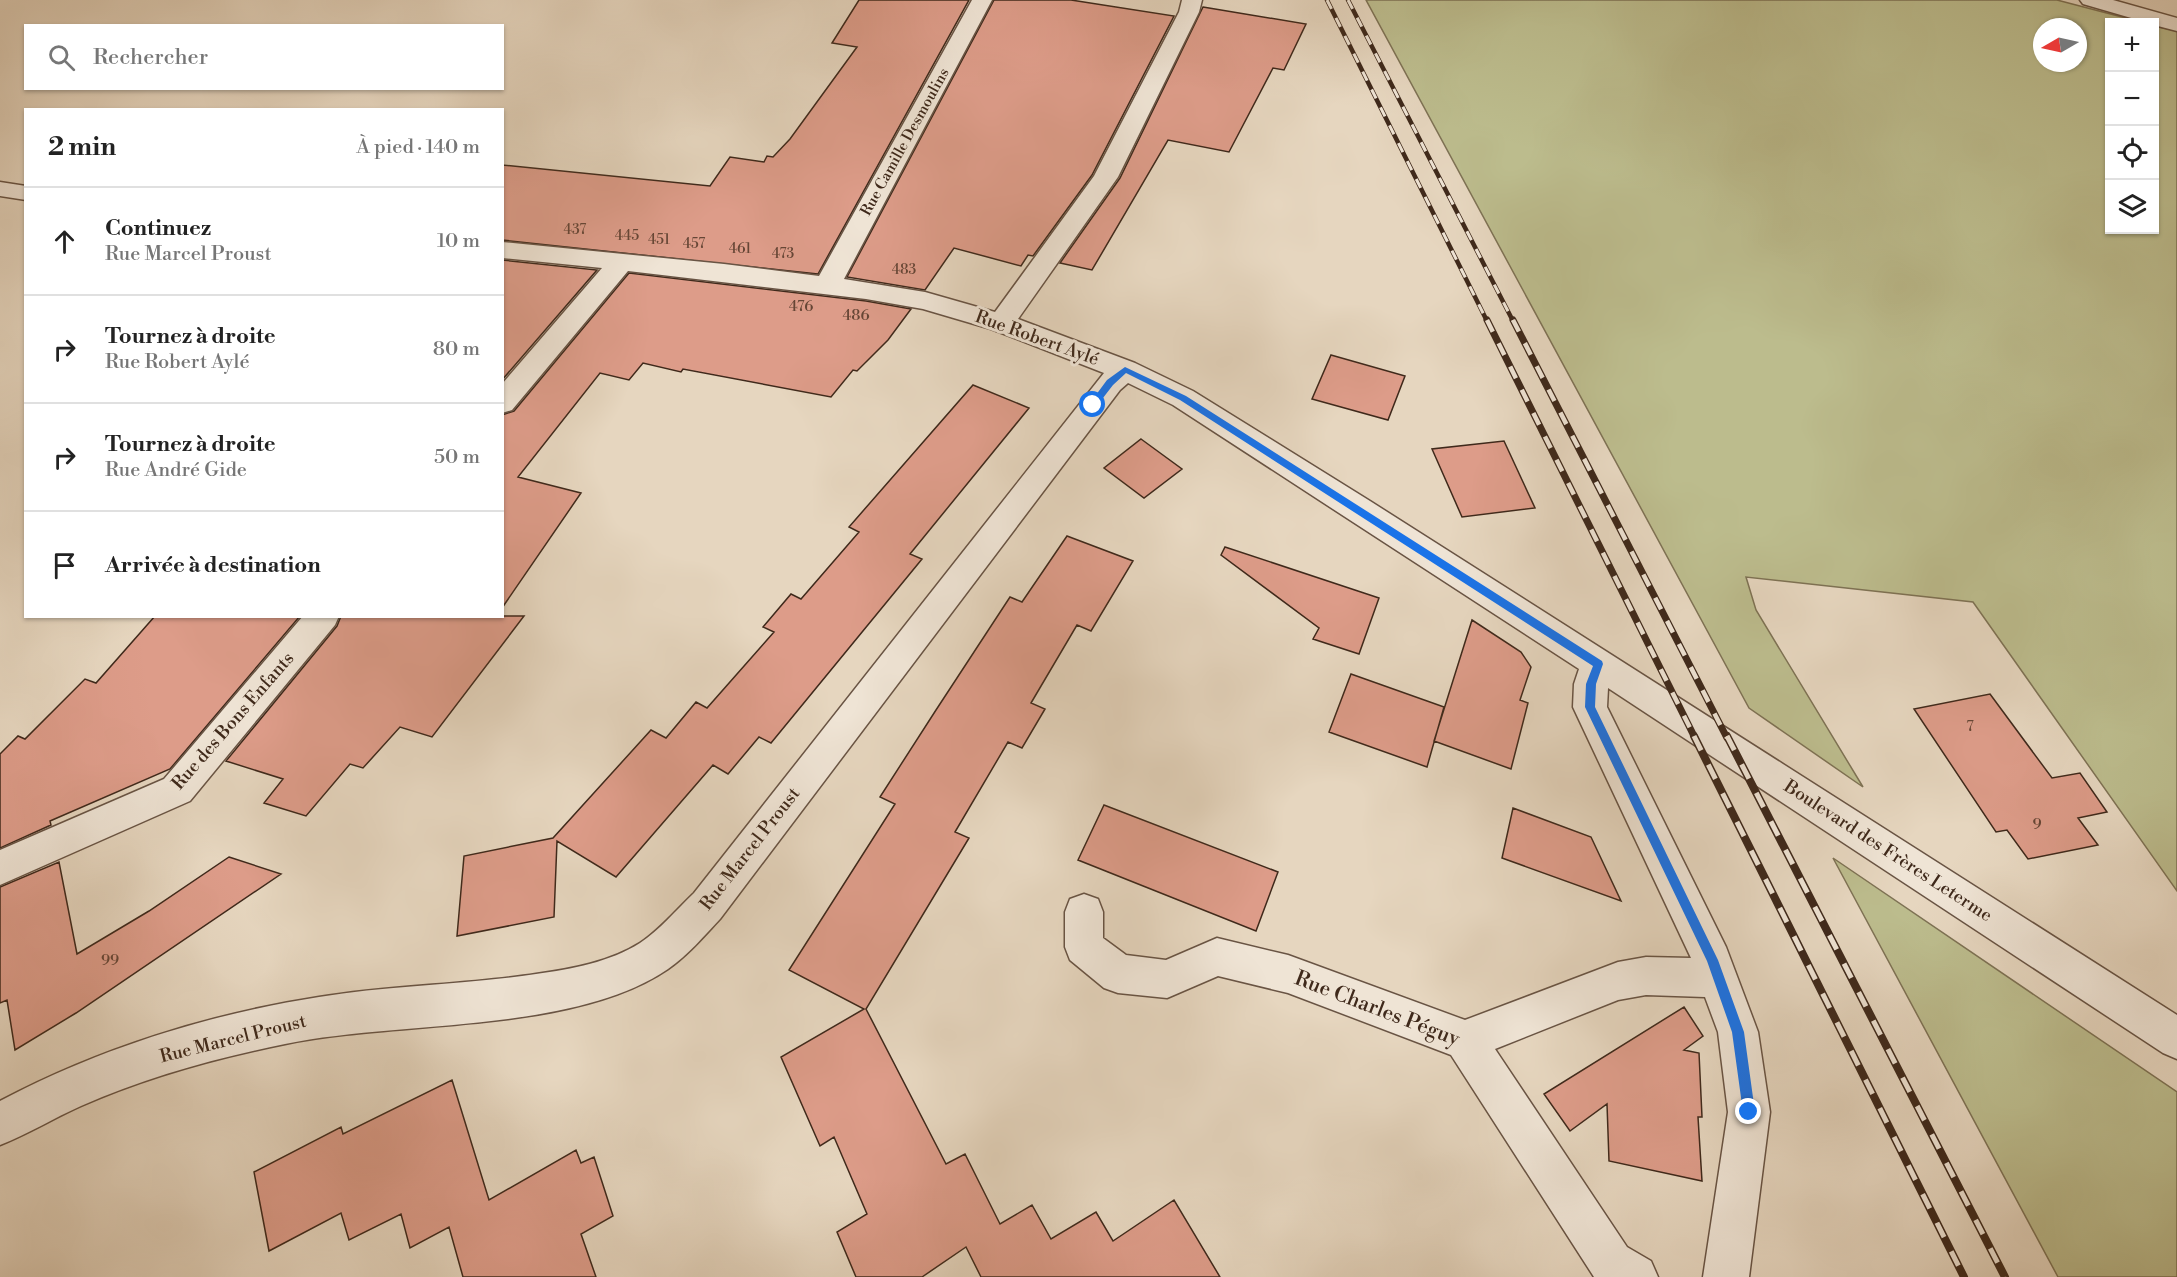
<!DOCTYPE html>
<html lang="fr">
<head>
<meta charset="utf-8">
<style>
	:root { --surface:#fff; --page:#f6f6f6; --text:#222; --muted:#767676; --line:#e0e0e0 }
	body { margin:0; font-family:"Libre Bodoni",serif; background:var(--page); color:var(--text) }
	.controls { position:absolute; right:18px; top:18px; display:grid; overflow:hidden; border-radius:0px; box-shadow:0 2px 4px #0004 }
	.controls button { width:54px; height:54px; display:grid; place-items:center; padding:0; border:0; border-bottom:2px solid var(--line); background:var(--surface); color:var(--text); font:30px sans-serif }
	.compass { position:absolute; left:2033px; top:18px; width:54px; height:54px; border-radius:50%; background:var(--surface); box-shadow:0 2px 4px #0004; rotate:261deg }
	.stop { position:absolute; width:18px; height:18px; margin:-14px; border:4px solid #1a73e8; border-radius:50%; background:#fff }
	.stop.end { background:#1a73e8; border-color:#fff; box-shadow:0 2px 6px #0008 }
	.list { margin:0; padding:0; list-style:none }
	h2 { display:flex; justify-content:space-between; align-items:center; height:78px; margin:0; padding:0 24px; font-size:26px }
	h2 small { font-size:20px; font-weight:400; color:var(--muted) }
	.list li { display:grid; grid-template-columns:39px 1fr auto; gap:18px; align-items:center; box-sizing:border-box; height:108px; padding:0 24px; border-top:2px solid var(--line) }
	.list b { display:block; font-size:22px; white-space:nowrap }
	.list p { margin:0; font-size:20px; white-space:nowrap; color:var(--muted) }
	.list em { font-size:20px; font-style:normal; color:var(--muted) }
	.icon { flex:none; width:33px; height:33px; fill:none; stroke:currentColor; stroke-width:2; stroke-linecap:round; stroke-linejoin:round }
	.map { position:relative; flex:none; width:2177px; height:1277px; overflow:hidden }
	.search { position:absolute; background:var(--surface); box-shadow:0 2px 4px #0004; left:24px; top:24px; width:480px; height:66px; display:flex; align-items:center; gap:15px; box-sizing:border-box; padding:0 21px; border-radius:0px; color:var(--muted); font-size:22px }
	.panel { position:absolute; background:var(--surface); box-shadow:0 2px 4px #0004; left:24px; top:108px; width:480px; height:510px; border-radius:0px }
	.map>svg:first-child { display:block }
</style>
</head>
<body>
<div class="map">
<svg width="2177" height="1277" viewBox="0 0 2177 1277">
	<rect width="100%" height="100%" fill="#e6d6bf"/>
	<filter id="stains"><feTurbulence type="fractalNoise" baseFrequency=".00333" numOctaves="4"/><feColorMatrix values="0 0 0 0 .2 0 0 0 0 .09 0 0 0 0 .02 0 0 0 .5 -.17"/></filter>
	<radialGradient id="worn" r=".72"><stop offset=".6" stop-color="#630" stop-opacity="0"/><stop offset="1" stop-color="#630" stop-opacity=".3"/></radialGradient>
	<path fill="#bcbc8d" stroke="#7e7254" stroke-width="1.5" fill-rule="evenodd" d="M 1366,0 L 2057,0 L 2141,22 L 2110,22 L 2110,230 L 2154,230 L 2155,26 L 2177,31 L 2177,891 L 1973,602 L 1746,577 L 1756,610 L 1863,787 L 1749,708 ZM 2042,27 L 2078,27 L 2078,63 L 2042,63 Z
		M 1833,858 L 2177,1092 L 2177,1277 L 2058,1277 Z"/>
	<path fill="#dd9c89" stroke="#3f291b" stroke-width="1.5" d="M 859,0 L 969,0 L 818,274 L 502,240 L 502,165 L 710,186 L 730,157 L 764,162 L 767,156 L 773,157 L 790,139 L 857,47 L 832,43 Z
		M 994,0 L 1071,0 L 1174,16 L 1092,175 L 1033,256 L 1028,255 L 1021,266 L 954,248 L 925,290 L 847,277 Z
		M 1203,7 L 1306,24 L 1284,70 L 1273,68 L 1229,152 L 1168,140 L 1092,270 L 1060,263 L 1120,178 Z
		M 502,260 L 597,270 L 502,380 Z
		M 629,273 L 866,301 L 911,309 L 888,340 L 857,371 L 853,370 L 831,397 L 683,369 L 681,372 L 643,363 L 629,380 L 600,373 L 518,477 L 581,493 L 502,608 L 502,415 L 514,411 Z
		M 1331,355 L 1405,376 L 1388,420 L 1312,399 Z
		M 973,385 L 1029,408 L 910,554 L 922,559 L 771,743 L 759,737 L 728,774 L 713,765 L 616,877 L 557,841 L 554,917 L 457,936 L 464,856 L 553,838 L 651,730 L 666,738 L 696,702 L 707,708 L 774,632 L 763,627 L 791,594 L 801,599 L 859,532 L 849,527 Z
		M 1141,439 L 1182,469 L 1144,498 L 1104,468 Z
		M 1504,441 L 1535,508 L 1462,517 L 1432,449 Z
		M 1067,536 L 1133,561 L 1091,631 L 1077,625 L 1031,703 L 1045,709 L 1022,748 L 1008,742 L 955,832 L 969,838 L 866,1009 L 946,1164 L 965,1154 L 1000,1224 L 1032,1205 L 1051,1239 L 1096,1212 L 1113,1241 L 1174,1200 L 1220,1277 L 981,1277 L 966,1247 L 922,1277 L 856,1277 L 837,1232 L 867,1214 L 834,1137 L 820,1146 L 781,1057 L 864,1009 L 789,970 L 895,804 L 880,797 L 936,710 L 1010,597 L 1022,602 Z
		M 1225,547 L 1379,598 L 1359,654 L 1313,639 L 1319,628 L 1221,555 Z
		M 155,616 L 300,616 L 170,769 L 50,821 L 51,825 L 0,848 L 0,754 L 18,736 L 25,739 L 85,679 L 96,683 Z
		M 341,616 L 524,616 L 432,737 L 400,727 L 363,768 L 350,764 L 306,816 L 264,803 L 283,779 L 226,761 L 337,626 Z
		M 1472,620 L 1521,652 L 1531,667 L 1520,700 L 1528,703 L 1511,769 L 1434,741 Z
		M 1351,674 L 1444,707 L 1427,767 L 1329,732 Z
		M 1990,694 L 2052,778 L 2080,773 L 2107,812 L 2078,818 L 2098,845 L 2028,859 L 2007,830 L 1996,832 L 1914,709 Z
		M 1104,805 L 1278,872 L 1256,931 L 1078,860 Z
		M 1513,808 L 1591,837 L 1621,901 L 1502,858 Z
		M 229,857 L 281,874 L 76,1013 L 15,1050 L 7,1000 L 0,1003 L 0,887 L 59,862 L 77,954 L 149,911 Z
		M 1684,1007 L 1703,1036 L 1684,1050 L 1699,1053 L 1702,1117 L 1698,1117 L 1702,1181 L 1609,1161 L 1607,1104 L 1570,1131 L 1544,1094 Z
		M 452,1080 L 489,1200 L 576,1150 L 581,1163 L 594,1157 L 613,1216 L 581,1234 L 596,1277 L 463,1277 L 449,1227 L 410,1248 L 401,1214 L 349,1240 L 341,1213 L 269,1251 L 254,1172 L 341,1127 L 343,1134 Z"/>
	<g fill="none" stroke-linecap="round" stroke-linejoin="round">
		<defs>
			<path id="minor" d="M 972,0 L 992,0 L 844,279 L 925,292 L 995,312 L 1094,176 L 1179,12 L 1182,0 L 1202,0 L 1199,12 L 1118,177 L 1018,319 L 1135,363 L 1193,391 L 1370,501 L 2177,1015 L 2177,1059 L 2163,1053 L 1608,688 L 1607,707 L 1726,947 L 1758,1032 L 1770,1112 L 1749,1277 L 1703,1277 L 1728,1112 L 1718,1032 L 1705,997 L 1646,995 L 1618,1000 L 1495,1049 L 1627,1247 L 1651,1261 L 1658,1277 L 1594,1277 L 1451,1055 L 1288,993 L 1218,976 L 1167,998 L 1118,993 L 1104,988 L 1070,960 L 1065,947 L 1065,912 L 1070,899 L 1084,894 L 1098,899 L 1103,912 L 1103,938 L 1126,955 L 1166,960 L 1217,938 L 1288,955 L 1465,1020 L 1618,962 L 1646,957 L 1691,958 L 1573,707 L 1574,684 L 1579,669 L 1173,405 L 1128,383 L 1120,390 L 720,919 C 704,936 688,955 668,969 C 573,1034 398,1020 285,1044 C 216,1058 146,1077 81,1106 C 54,1118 28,1134 0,1145 L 0,1101 C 98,1049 209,1014 319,997 C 391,985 464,985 536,974 C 572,969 610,962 640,943 C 660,930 676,910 694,893 L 1104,373 L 991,329 L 923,309 L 866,299 L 628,271 L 512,410 L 502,413 L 502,384 L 602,268 L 502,258 L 502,242 L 724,264 L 819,276 Z
				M 2080,0 L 2113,0 L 2177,18 L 2177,31 L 2154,25 L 2154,22 L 2145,22 L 2083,4 Z
				M 0,182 L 26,186 L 26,200 L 0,196 Z
				M 303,616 L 339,616 L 335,625 L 190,801 L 0,885 L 0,850 L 164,779 Z"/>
		</defs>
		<use href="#minor" stroke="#695444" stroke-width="3"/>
		<use href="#minor" fill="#efe4d5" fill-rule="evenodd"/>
		<defs>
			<path id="rail-far2" d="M 1327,0 L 1487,321
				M 1348,0 L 1513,321"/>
			<path id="rail-far1" d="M 1487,320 L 1695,738
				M 1513,320 L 1727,738"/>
			<path id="rail" d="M 1694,736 L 1964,1277
				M 1727,736 L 2005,1277"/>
		</defs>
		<use href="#rail-far2" stroke="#3f291b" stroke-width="4.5"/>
		<use href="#rail-far1" stroke="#3f291b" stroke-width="7"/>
		<use href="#rail" stroke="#3f291b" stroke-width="8"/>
		<use href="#rail-far2" stroke="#efe4d5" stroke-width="3" stroke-dasharray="10" stroke-linecap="butt"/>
		<use href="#rail-far1" stroke="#efe4d5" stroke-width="4.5" stroke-dasharray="13" stroke-linecap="butt"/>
		<use href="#rail" stroke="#efe4d5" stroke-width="5" stroke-dasharray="16" stroke-linecap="butt"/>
	</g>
	<path fill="#1a73e8" d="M 1125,367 L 1186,396 L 1602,661 L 1603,664 L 1596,684 L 1595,707 L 1718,960 L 1744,1032 L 1755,1112 L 1754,1117 L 1749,1119 L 1745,1117 L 1743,1112 L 1732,1032 L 1707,961 L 1585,707 L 1586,684 L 1593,666 L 1180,400 L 1126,373 L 1113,385 L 1096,407 L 1090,407 L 1090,403 L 1107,380 Z"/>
	<g text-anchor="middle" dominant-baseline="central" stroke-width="6" stroke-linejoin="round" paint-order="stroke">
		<g font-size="14" fill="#664636">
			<text x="575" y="230">437</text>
			<text x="627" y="236">445</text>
			<text x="659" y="240">451</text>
			<text x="694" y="244">457</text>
			<text x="740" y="249">461</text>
			<text x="783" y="254">473</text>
			<text x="904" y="270">483</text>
		</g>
		<g font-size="15" fill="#3f291b" stroke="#efe4d5">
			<text transform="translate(905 142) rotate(-61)">Rue Camille Desmoulins</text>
		</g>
		<g font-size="15" fill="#664636">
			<text x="801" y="306">476</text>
			<text x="856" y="315">486</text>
			<text x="1970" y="726">7</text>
			<text x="2037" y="824">9</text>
			<text x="110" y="960">99</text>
		</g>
		<g font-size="18" fill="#3f291b" stroke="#efe4d5">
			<text transform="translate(1037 338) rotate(20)">Rue Robert Aylé</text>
			<text transform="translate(233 721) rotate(-49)">Rue des Bons Enfants</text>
			<text transform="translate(750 849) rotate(-52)">Rue Marcel Proust</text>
			<text transform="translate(1888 851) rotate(33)">Boulevard des Frères Leterme</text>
			<text transform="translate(233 1039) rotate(-14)">Rue Marcel Proust</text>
		</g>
		<g font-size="21" fill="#3f291b" stroke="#efe4d5">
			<text transform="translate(1377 1009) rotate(21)">Rue Charles Péguy</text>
		</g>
	</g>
	<rect width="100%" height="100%" filter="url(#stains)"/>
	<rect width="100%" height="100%" fill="url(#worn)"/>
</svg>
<div class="controls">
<button>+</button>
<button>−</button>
<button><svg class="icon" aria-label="locate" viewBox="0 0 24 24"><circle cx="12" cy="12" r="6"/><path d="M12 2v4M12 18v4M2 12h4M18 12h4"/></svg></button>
<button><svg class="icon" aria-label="layers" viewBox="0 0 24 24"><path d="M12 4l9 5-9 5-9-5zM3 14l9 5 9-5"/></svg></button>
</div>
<svg class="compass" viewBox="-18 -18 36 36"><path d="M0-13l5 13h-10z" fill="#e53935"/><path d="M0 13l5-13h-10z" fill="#767676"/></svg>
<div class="stop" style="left:1093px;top:405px"></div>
<div class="stop end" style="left:1749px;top:1112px"></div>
<div class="search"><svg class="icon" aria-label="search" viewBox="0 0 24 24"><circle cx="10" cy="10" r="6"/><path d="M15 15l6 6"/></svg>Rechercher</div>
<section class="panel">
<h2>2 min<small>À pied · 140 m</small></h2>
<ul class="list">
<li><svg class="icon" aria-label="ahead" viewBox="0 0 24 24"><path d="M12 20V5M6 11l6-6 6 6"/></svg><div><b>Continuez</b><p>Rue Marcel Proust</p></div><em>10 m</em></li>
<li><svg class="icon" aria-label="right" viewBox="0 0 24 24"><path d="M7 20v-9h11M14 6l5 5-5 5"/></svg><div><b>Tournez à droite</b><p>Rue Robert Aylé</p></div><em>80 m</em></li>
<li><svg class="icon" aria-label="right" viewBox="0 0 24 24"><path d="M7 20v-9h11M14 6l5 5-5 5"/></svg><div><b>Tournez à droite</b><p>Rue André Gide</p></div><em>50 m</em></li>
<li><svg class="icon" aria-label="arrive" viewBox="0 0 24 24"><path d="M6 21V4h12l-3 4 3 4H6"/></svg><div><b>Arrivée à destination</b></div></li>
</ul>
</section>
</div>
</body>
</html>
